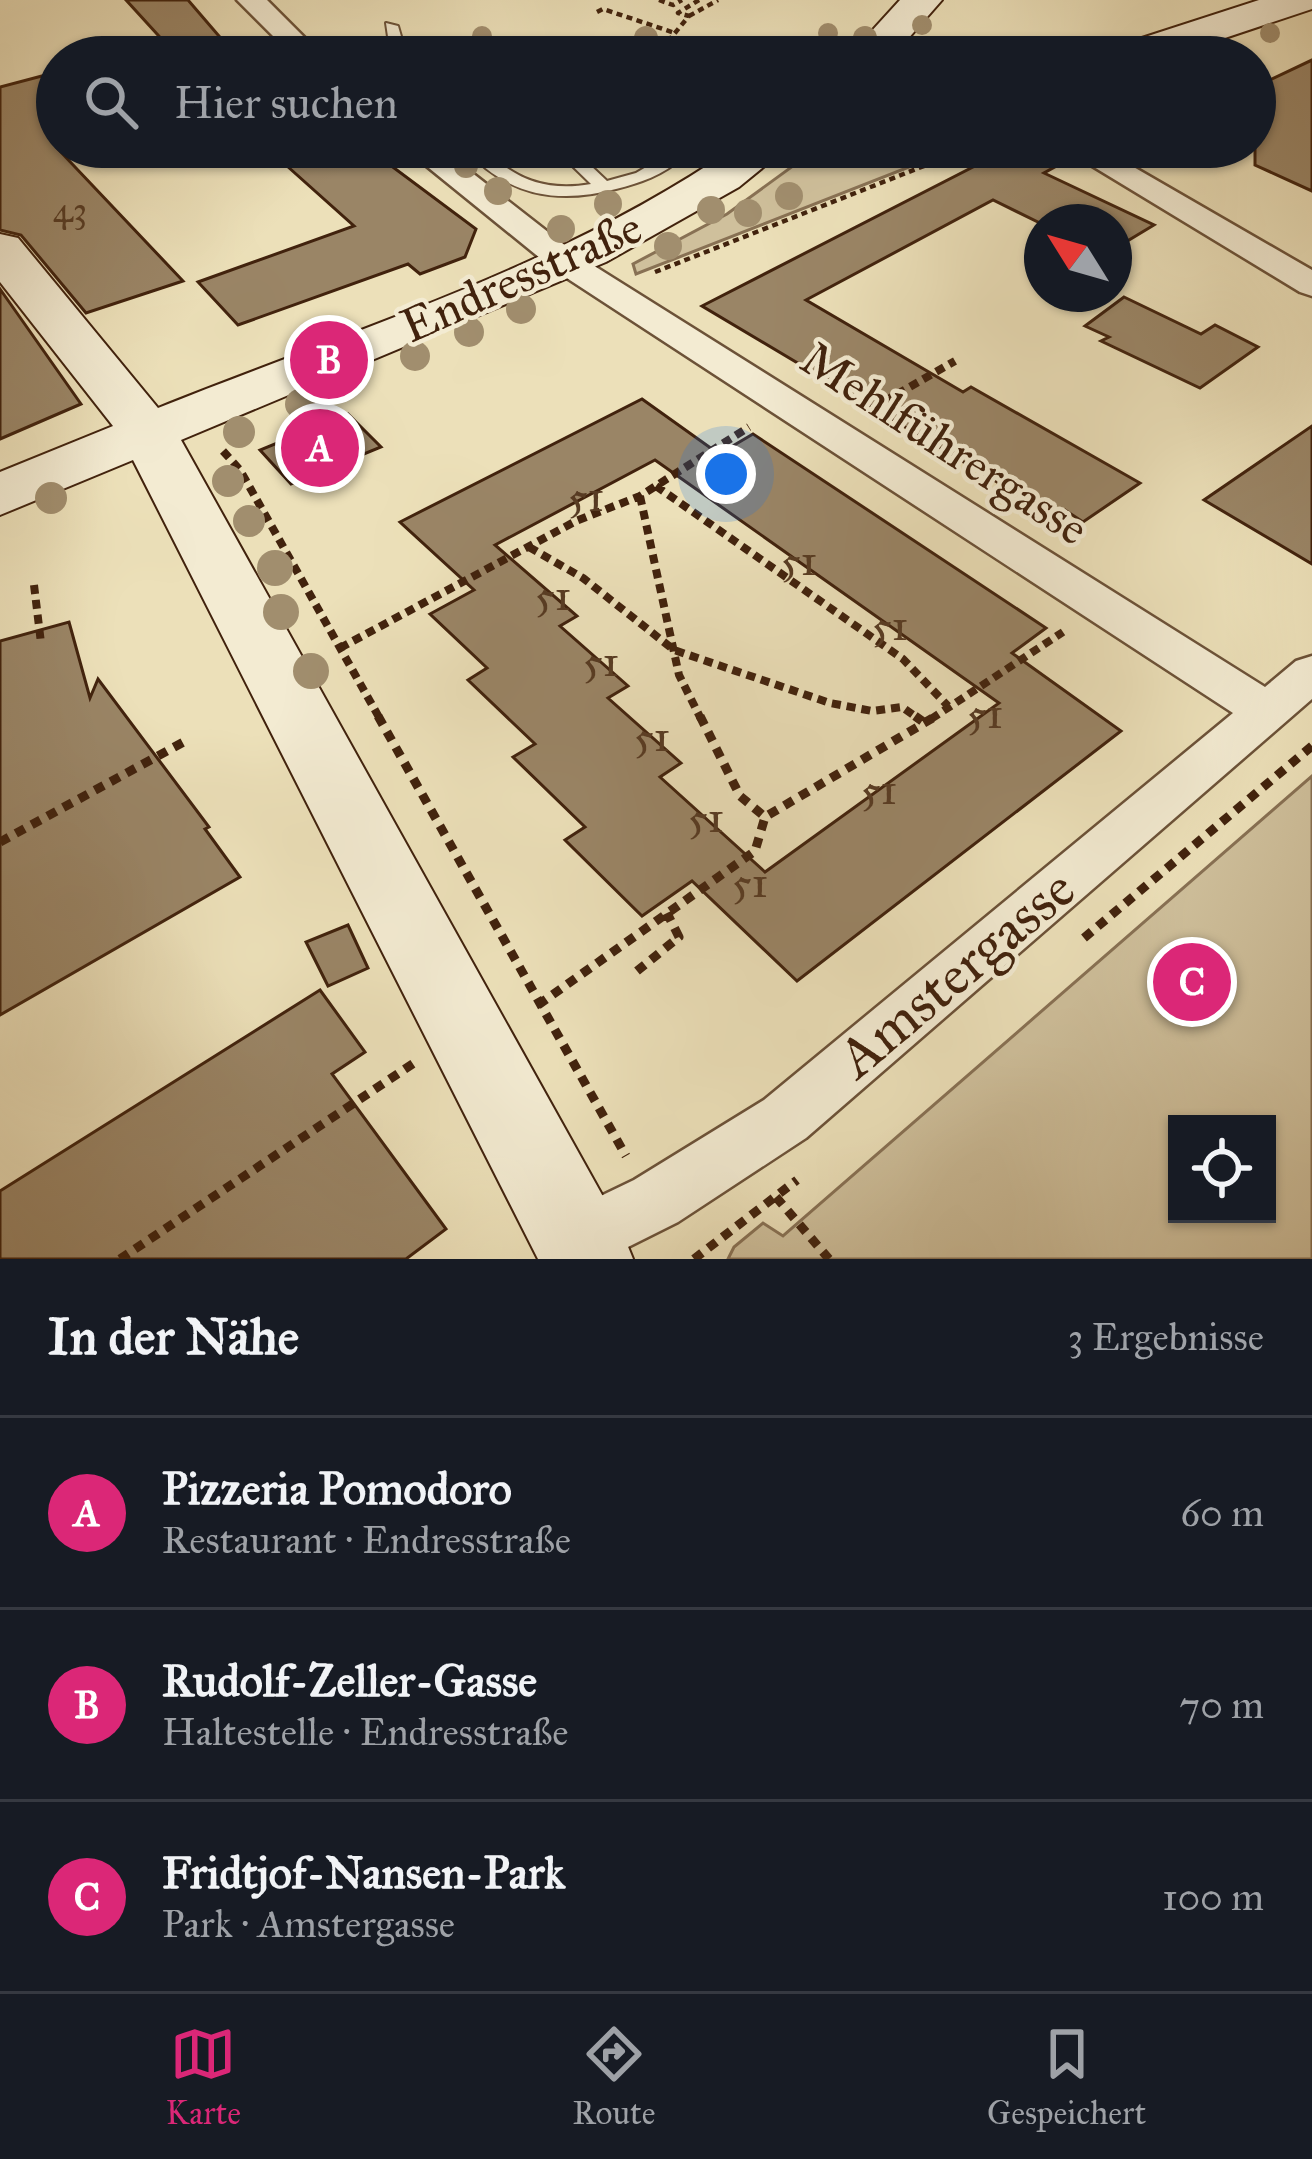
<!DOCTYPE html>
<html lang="de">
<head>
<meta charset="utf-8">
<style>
	:root { --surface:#171b24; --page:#242831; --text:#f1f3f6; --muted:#9ea1a6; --line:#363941; --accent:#db2777 }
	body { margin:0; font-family:"IM FELL Great Primer",serif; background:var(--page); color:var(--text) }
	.controls { position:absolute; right:36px; bottom:36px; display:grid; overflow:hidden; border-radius:0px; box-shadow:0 3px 9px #0004 }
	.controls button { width:108px; height:108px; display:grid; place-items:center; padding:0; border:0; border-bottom:3px solid var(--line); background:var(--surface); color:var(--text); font:60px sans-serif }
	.compass { position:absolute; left:1024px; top:204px; width:108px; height:108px; border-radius:50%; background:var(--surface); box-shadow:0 3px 9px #0004; rotate:307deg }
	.you { position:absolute; left:726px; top:474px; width:42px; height:42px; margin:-30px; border:9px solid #fff; border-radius:50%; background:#1a73e8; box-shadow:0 0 0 18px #1a73e833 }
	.badge { display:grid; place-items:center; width:78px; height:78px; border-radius:50%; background:var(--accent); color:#fff; font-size:39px; font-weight:700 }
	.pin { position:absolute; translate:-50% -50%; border:6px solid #fff; box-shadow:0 3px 12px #0006 }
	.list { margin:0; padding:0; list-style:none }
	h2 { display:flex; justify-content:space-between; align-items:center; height:156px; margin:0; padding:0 48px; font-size:51px }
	h2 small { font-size:39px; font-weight:400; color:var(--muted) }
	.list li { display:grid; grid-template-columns:78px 1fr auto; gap:36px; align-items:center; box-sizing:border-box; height:192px; padding:0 48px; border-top:3px solid var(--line) }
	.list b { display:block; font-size:45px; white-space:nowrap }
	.list p { margin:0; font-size:39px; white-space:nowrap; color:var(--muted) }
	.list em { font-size:39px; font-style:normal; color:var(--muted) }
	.icon { flex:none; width:66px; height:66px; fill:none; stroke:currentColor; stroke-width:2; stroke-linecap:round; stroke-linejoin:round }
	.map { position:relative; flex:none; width:1312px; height:1259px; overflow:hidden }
	.search { position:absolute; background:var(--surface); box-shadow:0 3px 9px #0004; left:36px; right:36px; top:36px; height:132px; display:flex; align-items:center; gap:30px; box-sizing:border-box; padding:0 42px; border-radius:66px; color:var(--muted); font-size:45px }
	.sheet { height:732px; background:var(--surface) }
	nav { display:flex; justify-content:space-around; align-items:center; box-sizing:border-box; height:168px; border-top:3px solid var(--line); background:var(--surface); font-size:33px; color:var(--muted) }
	nav a { display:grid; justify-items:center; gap:6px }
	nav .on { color:var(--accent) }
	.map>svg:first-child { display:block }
</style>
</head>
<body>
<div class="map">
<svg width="1312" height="1259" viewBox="0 0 1312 1259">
	<rect width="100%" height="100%" fill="#ece0b9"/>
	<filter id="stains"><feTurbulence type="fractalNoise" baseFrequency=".00167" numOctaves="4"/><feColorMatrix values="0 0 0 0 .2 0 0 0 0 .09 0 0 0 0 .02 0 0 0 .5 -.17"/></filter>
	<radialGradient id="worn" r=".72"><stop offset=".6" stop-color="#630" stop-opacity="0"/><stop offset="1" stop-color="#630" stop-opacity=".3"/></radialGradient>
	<path fill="#cfc09c" stroke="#887154" stroke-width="3" fill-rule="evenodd" d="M 819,147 L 960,147 L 636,274 L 633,264 L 727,214 Z
		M 1312,776 L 1312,1259 L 728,1259 L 734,1247 L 763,1223 L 783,1236 ZM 1267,1124 L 1267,1214 L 1177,1214 L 1177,1124 Z"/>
	<path fill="#9a8566" stroke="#41220d" stroke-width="3" fill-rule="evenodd" d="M 126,0 L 188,0 L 237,57 L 178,57 Z
		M 1312,60 L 1312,191 L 1255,165 L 1255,87 Z
		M 57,72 L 57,148 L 183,281 L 86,313 L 21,235 L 0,230 L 0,87 Z
		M 346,147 L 366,147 L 476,229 L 465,257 L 420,274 L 408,264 L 238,325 L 198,282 L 354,226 L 287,166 Z
		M 1012,147 L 1057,147 L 1071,158 L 1044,173 L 1154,225 L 1114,249 L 1114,222 L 1042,224 L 993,200 L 806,300 L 963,392 L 971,387 L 1140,483 L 1083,522 L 1065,510 L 1059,514 L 1029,495 L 1024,498 L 702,306 Z
		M 0,289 L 81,404 L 0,439 Z
		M 1124,297 L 1201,334 L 1215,325 L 1258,347 L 1200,388 L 1101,341 L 1109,337 L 1085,326 Z
		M 642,399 L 719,454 L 753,434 L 1046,628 L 1012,653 L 1121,731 L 797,981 L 692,881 L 642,916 L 565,840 L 585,827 L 513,757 L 535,744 L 468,680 L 487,668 L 430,614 L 474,590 L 400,522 ZM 655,460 L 999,703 L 765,872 L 660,777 L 681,763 L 608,698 L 628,686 L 560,626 L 577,616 L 495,545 Z
		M 348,414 L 381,447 L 291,484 L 260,450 Z
		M 1312,426 L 1312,564 L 1204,500 Z
		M 69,622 L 90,698 L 98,679 L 209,827 L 205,829 L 240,877 L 0,1015 L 0,641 Z
		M 348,925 L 368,968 L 328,986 L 306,942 Z
		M 320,990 L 365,1052 L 332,1074 L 446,1229 L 406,1259 L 0,1259 L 0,1191 Z"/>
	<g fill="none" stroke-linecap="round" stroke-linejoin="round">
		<defs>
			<path id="lane" d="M 386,23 L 398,26 L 407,57 L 391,57 Z
				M 464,147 L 482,147 C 514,179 545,192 591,184 L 553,147 L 571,147 L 607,181 L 636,173 L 668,154 L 682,158 C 663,175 640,183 616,189 C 556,205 505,195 464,147 Z"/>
			<path id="street" d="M 237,0 L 267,0 L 324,57 L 294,57 Z
				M 403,147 L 439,147 L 580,257 L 1265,687 L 1296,661 L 1312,656 L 1312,699 L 806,1138 L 678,1222 L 604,1259 L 554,1259 L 546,1240 L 555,1218 L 634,1180 L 764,1100 L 1233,713 L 556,271 Z
				M 1061,147 L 1099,147 L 1312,270 L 1312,296 L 1300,292 Z"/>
			<path id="secondary" d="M 900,0 L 942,0 L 892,57 L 848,57 Z
				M 1259,0 L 1312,0 L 1312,9 L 1168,57 L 1105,57 L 1111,48 Z
				M 735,147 L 788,147 L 739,187 L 606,262 L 181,440 L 620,1227 L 633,1259 L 538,1259 L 133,460 L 0,515 L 0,472 L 113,426 L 0,282 L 0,234 L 18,238 L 158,408 C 352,330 562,267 735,147 Z"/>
		</defs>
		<use href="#lane" stroke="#6c5238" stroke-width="4"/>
		<use href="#street" stroke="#6c5238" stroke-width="5"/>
		<use href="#secondary" stroke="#41220d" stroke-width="4"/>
		<path stroke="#41220d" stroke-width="4.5" stroke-dasharray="6 4.5" stroke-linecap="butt" d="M 659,0 L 673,5 L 682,0
			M 699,0 L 678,13 L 689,16 L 665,45 L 700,57
			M 597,12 L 603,9 L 675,33
			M 689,16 L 718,0
			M 655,272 L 972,147"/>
		<path stroke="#41220d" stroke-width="8" stroke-dasharray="9 6" stroke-linecap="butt" d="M 871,409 L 955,361
			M 223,451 L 240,470 L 380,719
			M 656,486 L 903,659 L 948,706
			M 640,496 L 679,675 L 701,719
			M 529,547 L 583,578 L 674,650 L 830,703 L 872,711 L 902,707 L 919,719
			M 34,585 L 41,643
			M 340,648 L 576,521 L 640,496 L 749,427
			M 931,719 L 1063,632"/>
		<path stroke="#41220d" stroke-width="9" stroke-dasharray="10 8" stroke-linecap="butt" d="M 378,716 L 626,1156
			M 700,716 L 740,796 L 765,817
			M 915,716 L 922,721
			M 0,842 L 189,739
			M 1084,938 L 1312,746
			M 637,971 L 679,937 L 667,913
			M 538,1005 L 755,851 L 765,817 L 936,716
			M 776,1197 L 829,1259
			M 120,1259 L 414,1063
			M 694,1259 L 797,1180"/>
		<use href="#lane" fill="#f3ebd2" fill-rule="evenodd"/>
		<use href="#street" fill="#f3ebd2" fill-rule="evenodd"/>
		<use href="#secondary" fill="#f3ebd2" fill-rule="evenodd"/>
	</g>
	<g fill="#a18e6e">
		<circle cx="922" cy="25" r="10"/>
		<circle cx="828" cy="33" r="10"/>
		<circle cx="1270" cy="33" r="10"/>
		<circle cx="482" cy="36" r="10"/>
		<circle cx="646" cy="38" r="12"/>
		<circle cx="865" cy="38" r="12"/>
		<circle cx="466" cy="166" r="12"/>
		<circle cx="498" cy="191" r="14"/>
		<circle cx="789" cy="196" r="14"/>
		<circle cx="608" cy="204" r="14"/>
		<circle cx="711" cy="210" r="14"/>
		<circle cx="748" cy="213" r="14"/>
		<circle cx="561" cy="229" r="14"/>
		<circle cx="668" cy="246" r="14"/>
		<circle cx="521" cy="309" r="15"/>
		<circle cx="469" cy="332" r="15"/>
		<circle cx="415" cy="356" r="15"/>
		<circle cx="300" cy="404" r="15"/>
		<circle cx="239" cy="432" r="16"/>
		<circle cx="228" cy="481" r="16"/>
		<circle cx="51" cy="498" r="16"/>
		<circle cx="249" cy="521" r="16"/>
		<circle cx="275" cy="568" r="18"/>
		<circle cx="281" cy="612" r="18"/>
		<circle cx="311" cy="671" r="18"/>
	</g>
	<g text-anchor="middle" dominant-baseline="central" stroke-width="9" stroke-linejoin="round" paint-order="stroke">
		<g font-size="36" fill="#573b23">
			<text x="70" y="210">43</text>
		</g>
		<g font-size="42" fill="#573b23">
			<text x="586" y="497">51</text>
			<text x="799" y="561">51</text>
			<text x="553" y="596">51</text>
			<text x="890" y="626">51</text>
			<text x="601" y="662">51</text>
			<text x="985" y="714">51</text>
			<text x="652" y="737">51</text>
			<text x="879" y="790">51</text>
			<text x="706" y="818">51</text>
			<text x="750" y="883">51</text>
		</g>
		<g font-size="48" fill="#41220d" stroke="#f3ebd2">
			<text transform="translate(521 276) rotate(-24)">Endresstraße</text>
			<text transform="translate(945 443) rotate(33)">Mehlführergasse</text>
		</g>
		<g font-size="57" fill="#41220d" stroke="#f3ebd2">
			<text transform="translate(956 973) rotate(-40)">Amstergasse</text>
		</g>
	</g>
	<rect width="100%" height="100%" filter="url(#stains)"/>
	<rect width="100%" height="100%" fill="url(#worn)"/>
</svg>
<div class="controls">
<button><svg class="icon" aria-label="locate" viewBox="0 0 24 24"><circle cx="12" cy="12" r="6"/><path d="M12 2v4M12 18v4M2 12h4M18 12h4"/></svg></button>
</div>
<svg class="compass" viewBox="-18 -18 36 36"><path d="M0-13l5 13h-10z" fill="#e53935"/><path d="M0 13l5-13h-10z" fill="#9ea1a6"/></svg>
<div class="you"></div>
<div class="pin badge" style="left:320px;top:448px">A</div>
<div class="pin badge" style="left:329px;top:360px">B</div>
<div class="pin badge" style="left:1192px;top:982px">C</div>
<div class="search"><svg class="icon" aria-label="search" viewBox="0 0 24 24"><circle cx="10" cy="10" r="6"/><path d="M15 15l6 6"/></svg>Hier suchen</div>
</div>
<section class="sheet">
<h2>In der Nähe<small>3 Ergebnisse</small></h2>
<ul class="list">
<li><span class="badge">A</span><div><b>Pizzeria Pomodoro</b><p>Restaurant · Endresstraße</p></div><em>60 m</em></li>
<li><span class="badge">B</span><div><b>Rudolf-Zeller-Gasse</b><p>Haltestelle · Endresstraße</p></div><em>70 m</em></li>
<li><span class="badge">C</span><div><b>Fridtjof-Nansen-Park</b><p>Park · Amstergasse</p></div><em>100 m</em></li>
</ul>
</section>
<nav>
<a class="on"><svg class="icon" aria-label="map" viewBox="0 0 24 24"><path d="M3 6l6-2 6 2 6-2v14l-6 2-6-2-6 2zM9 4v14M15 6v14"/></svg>Karte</a>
<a><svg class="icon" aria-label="directions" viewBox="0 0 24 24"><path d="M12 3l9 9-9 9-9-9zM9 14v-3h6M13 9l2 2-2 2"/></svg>Route</a>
<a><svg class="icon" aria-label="saved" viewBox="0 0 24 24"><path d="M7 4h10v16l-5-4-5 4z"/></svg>Gespeichert</a>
</nav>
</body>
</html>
